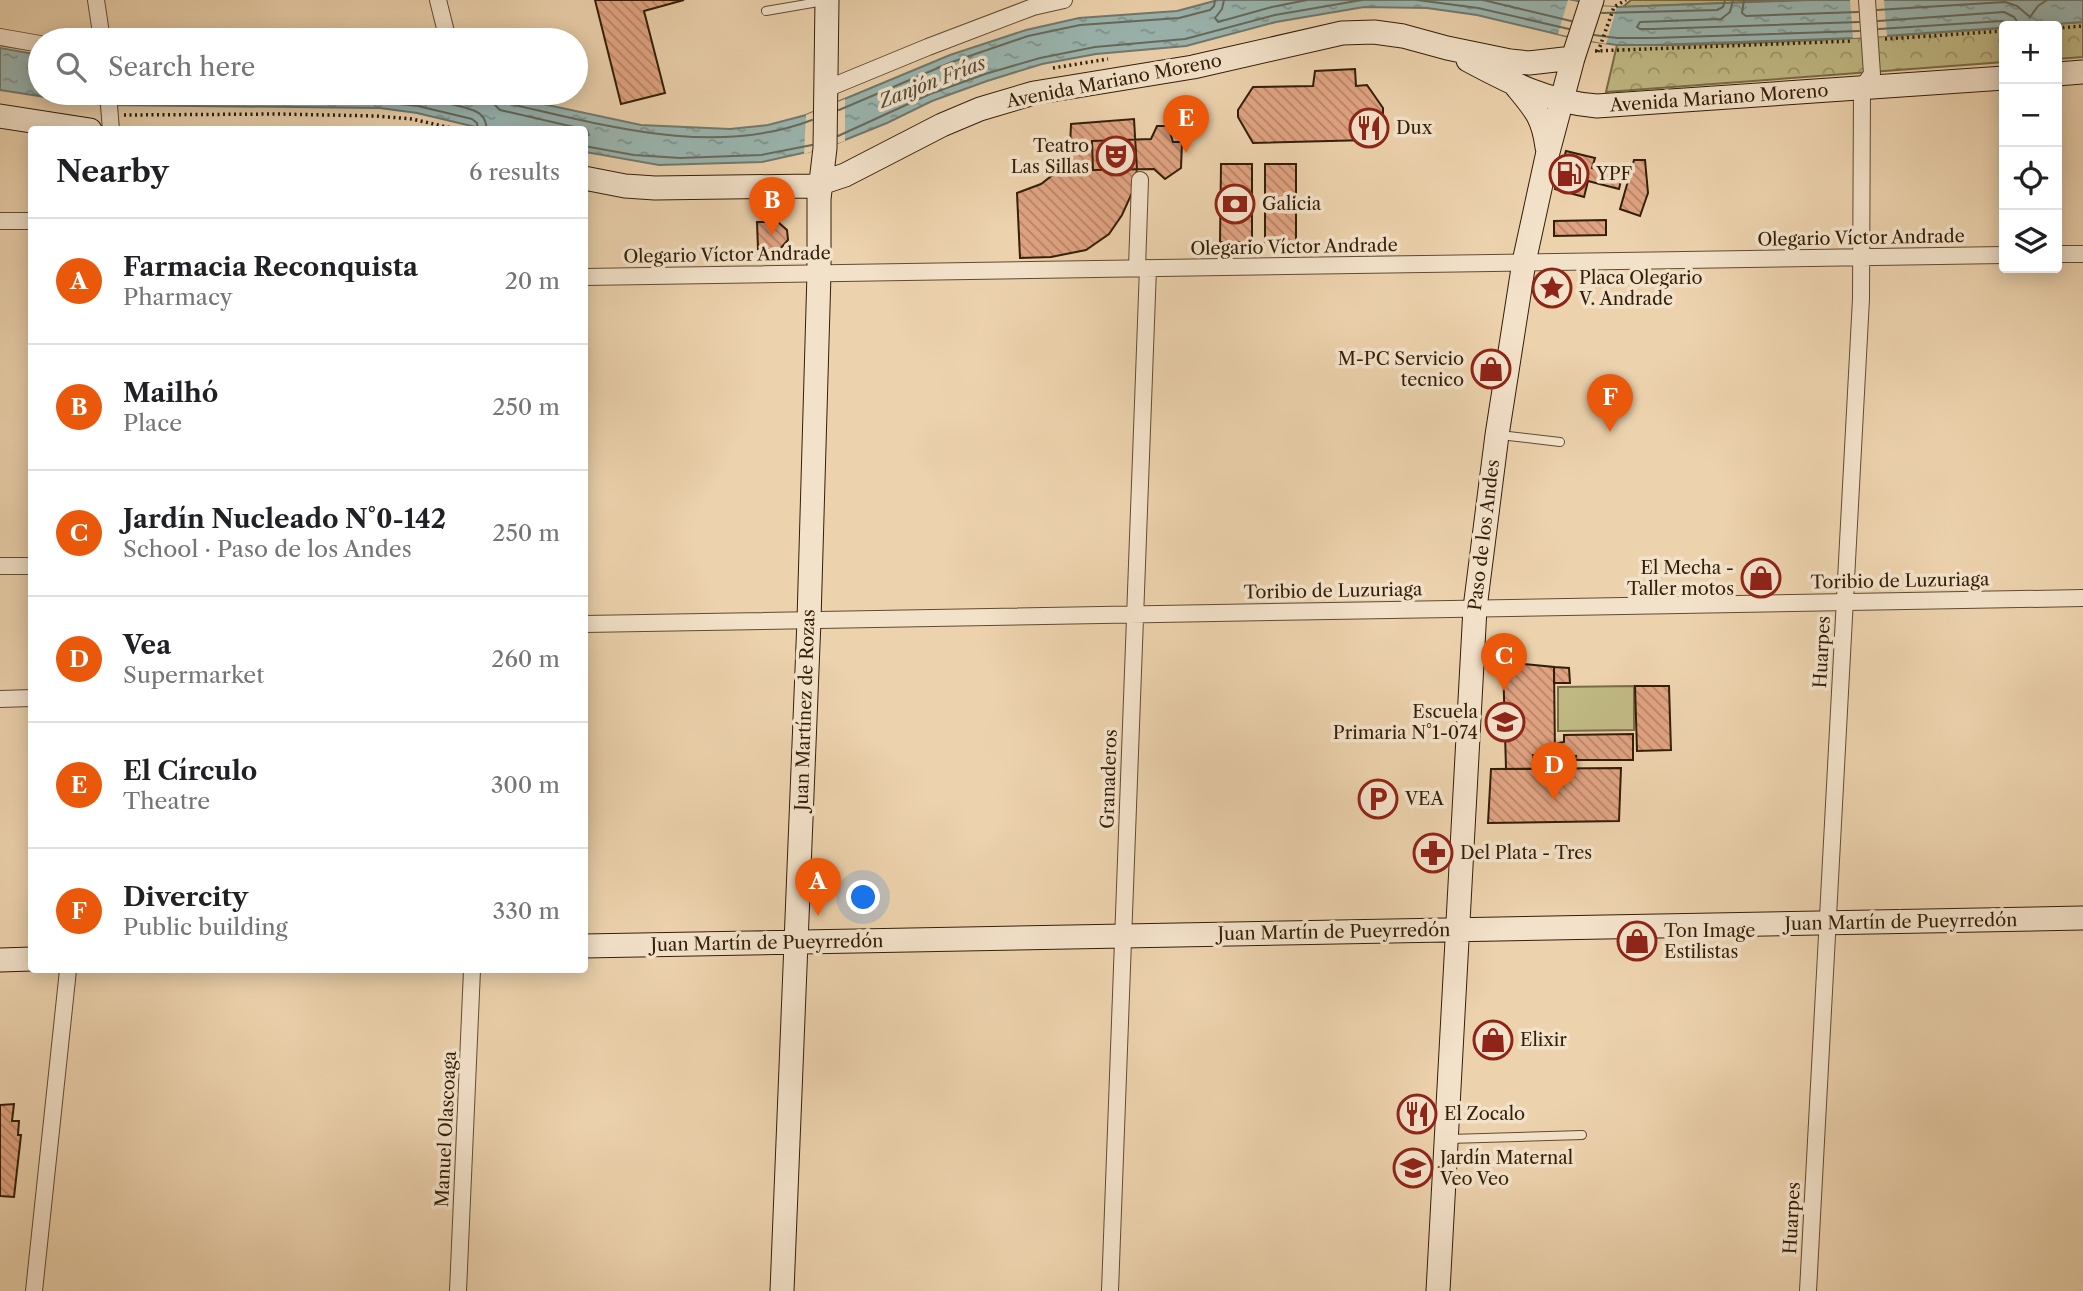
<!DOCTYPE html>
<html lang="en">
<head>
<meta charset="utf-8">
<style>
	:root { --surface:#fff; --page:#f6f6f6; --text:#202124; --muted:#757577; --line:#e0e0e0; --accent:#ea580c }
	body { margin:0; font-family:"Libre Caslon Text",serif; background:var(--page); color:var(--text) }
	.controls { position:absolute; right:21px; top:21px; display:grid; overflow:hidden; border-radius:7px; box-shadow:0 4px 18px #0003 }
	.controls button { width:63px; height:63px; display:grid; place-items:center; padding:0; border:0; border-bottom:2px solid var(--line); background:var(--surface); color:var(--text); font:35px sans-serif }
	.you { position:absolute; left:864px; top:898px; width:24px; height:24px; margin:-18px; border:5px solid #fff; border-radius:50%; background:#1a73e8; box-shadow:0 0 0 10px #1a73e833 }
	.badge { display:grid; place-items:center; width:46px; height:46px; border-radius:50%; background:var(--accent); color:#fff; font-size:23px; font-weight:700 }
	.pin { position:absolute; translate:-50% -58px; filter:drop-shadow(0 2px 4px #0008) }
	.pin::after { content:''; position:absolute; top:37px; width:24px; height:21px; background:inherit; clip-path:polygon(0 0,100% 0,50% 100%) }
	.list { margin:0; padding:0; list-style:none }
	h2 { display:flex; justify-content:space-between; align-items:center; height:91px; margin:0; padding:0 28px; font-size:30px }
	h2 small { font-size:23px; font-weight:400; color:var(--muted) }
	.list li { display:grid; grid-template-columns:46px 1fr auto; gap:21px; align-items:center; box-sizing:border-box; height:126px; padding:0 28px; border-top:2px solid var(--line) }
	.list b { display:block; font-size:26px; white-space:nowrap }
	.list p { margin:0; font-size:23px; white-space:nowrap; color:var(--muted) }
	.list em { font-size:23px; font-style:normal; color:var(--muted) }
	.icon { flex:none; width:38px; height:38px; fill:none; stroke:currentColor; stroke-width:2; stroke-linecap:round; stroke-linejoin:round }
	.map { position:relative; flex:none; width:2083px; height:1291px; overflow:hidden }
	.search { position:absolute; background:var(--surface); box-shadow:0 4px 18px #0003; left:28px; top:28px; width:560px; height:77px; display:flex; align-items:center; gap:18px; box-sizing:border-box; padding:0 24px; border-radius:38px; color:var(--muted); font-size:26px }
	.panel { position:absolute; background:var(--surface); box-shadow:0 4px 18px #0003; left:28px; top:126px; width:560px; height:847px; border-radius:7px }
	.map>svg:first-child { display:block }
</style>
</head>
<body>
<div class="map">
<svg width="2083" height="1291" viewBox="0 0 2083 1291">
	<defs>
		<pattern id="forest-crowns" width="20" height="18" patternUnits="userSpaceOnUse" patternTransform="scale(1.75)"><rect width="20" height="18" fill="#c0b984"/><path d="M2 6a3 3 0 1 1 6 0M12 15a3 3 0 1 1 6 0" fill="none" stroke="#9d966a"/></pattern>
		<pattern id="water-ripples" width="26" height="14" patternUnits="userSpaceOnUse" patternTransform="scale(1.75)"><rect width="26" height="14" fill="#9ab6b1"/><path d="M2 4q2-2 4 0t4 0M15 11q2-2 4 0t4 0" fill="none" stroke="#7e938e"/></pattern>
		<pattern id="building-back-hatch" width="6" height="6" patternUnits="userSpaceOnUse" patternTransform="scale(1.75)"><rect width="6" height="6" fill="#e0a381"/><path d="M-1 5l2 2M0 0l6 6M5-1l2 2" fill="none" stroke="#b68468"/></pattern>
	</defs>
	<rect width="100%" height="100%" fill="#ecd2ad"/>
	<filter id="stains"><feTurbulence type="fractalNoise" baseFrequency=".00286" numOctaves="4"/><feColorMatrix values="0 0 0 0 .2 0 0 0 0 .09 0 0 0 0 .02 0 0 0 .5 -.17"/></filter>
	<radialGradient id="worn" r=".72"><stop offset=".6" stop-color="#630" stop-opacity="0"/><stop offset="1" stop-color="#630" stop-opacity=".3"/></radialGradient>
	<path fill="url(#forest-crowns)" stroke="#7a6c46" stroke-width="2" d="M 1631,0 L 1809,0 L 1623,7 Z
		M 2083,22 L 2083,57 L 2057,59 L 2057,26 L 2023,26 Z
		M 2004,28 L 2004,62 L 1606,92 L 1617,45 C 1746,46 1876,37 2004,28 Z"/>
	<path fill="#c0b984" stroke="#7a6c46" stroke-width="2" d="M 1634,686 L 1634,730 L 1558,731 L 1558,687 Z"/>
	<path fill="url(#water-ripples)" stroke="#71796d" stroke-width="2" d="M 1218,0 L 1573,0 L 1596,6 L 1617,7 L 1809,0 L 2083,0 L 2083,22 L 1856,38 L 1653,45 L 1617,45 L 1582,40 L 1477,15 L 1427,8 L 1364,7 L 1276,22 L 1186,46 L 1096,54 L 1042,64 L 987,81 L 932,101 L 887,123 L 825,148 L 762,162 L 659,165 L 585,152 L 584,130 L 484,129 L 417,113 L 380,108 L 109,105 L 84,103 L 0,90 L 0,48 L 40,55 L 40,93 L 492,93 L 641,125 L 730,129 L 768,125 L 806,115 L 950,55 L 1026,30 L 1079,18 L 1177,11 Z"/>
	<path fill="#ecd2ad" d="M 1568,0 L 1596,6 L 1617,7 L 1606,44 L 1558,34 Z
		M 1850,0 L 1884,0 L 1887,36 L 1853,38 Z
		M 845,99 L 845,141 L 804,154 L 806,115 Z"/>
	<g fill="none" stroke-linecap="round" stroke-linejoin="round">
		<path stroke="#666a5c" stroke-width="2" d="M 1224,0 L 1222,9 L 1215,18 L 1218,22 L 1272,7 L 1307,0
			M 1417,0 L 1478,8 L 1569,29
			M 1483,0 L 1571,21
			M 1733,0 L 1730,12 L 1721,19 L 1640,22 L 1637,27 L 1640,29 L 1653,29 L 1859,22
			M 1744,0 L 1742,13 L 1746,16 L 1858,12
			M 1877,10 L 2005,2 L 2017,6 L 2030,17 L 2038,6 L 2047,0
			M 1602,13 L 1717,10 L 1723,7 L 1725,0
			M 1878,21 L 2004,12 L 2014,17 L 2020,26
			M 1879,29 L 2002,21 L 2007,22 L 2011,26
			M 1594,35 L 1617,38 L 1653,38 L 1859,31
			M 380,93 C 399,95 468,104 480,114 C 485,118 486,123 487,130
			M 491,93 L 493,103 L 500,110 L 587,130 L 589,135 L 584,137
			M 499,93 L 500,99 L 506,103 C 604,125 713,158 812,120
			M 118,98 L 380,102 L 418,106 L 472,119 L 477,123 L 478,130
			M 839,110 L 952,62 L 1028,36 L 1080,25 L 1179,18 L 1210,10 L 1214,6 L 1215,0
			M 838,136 L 930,94 L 985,74 L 1040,58 L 1095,47 L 1185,39 L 1275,15 L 1362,0
			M 584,146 L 634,155 L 680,158 L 761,155 L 812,145"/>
	</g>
	<path fill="url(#building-back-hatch)" stroke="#331e07" stroke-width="2" d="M 595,0 L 684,0 L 644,11 L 665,93 L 621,104 Z
		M 1355,69 L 1356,86 L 1367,85 L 1383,108 L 1383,116 L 1369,140 L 1253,143 L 1238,117 L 1238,110 L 1253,87 L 1313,86 L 1315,71 Z
		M 1134,119 L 1137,170 L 1132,193 L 1122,215 L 1109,234 L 1086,250 L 1051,257 L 1020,258 L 1017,193 L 1041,184 L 1063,167 L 1070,148 L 1071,124 Z
		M 1157,126 L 1168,126 L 1173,142 L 1182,142 L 1181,168 L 1165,179 L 1154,169 L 1093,170 L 1092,141 L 1151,139 Z
		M 1566,151 L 1595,158 L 1592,168 L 1622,176 L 1619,189 L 1588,181 L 1584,197 L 1555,189 Z
		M 1634,160 L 1645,160 L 1648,193 L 1640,216 L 1620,209 Z
		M 1221,164 L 1252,164 L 1252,242 L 1220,242 Z
		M 1265,164 L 1296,164 L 1296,242 L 1265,242 Z
		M 1606,220 L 1606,235 L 1554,236 L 1554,221 Z
		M 757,222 L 778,222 L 787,230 L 788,240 L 779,250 L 758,249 Z
		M 1503,662 L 1554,667 L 1555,755 L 1533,755 L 1533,769 L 1506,769 Z
		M 1554,667 L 1569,668 L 1570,683 L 1554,683 Z
		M 1635,686 L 1669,686 L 1671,750 L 1637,751 Z
		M 1633,734 L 1633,760 L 1575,760 L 1576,756 L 1559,756 L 1558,743 L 1564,742 L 1564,735 Z
		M 1621,768 L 1619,821 L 1488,823 L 1491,769 Z
		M 14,1104 L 12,1121 L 19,1121 L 18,1135 L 21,1135 L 14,1197 L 0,1196 L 0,1105 Z"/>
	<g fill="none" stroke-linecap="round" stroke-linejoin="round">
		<defs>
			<path id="lane" d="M 766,11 L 824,1
				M 1500,435 L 1560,442
				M 1449,1139 L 1582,1135"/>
			<path id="street" d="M 96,0 L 102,40
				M 438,0 L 448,40
				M 0,37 L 40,44
				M 826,89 L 928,47 L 1033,7 L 1064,0
				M 108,93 L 111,130
				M 0,221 L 32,221
				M 2057,254 L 2083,254
				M 1137,268 L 1140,180
				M 584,277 L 2004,255
				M 0,566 L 32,566
				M 584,624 L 2083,598
				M 0,699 L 32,698
				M 34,1291 L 68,970
				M 458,1291 L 472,970
				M 1110,1291 L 1148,268
				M 1808,1291 L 1861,299 L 1862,88 L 1872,74 L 1867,0"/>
			<path id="secondary" d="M 1468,60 C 1511,83 1547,102 1597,106 L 2004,78
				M 2057,74 L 2083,72
				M 1516,86 C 1535,109 1543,117 1547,147
				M 0,116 L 90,130
				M 584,178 L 625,186 L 655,188 L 812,186 L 845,175 L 942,125 L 980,109 L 1034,93 L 1193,67 L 1342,33 L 1374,32 L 1403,36 L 1447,48 L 1510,61 L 1529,63 L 1573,58
				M 584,946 L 2083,918
				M 0,960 L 32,959
				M 782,1291 L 809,620 L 819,273 L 819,199 L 825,148 L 827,0
				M 1438,1291 L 1475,608 L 1497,435 L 1524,262 L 1548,152 L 1573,58 L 1592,0"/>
		</defs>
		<use href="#lane" stroke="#614b30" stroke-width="10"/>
		<use href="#street" stroke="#614b30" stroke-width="18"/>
		<use href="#secondary" stroke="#331e07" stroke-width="25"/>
		<path stroke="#331e07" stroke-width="3.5" stroke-dasharray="2 3.5" stroke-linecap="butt" d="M 2057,28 L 2083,26
			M 1885,39 L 2004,31
			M 1595,51 L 1853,41
			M 1598,52 L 1614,7 L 1626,0
			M 1053,68 L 1108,59
			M 124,115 L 278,114 L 376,116 L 412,119 L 460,130"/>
		<use href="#lane" stroke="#f3e2ca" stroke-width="8"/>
		<use href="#street" stroke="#f3e2ca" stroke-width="16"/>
		<use href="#secondary" stroke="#f3e2ca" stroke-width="23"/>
	</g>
	<defs>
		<symbol id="restaurant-ring" viewBox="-11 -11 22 22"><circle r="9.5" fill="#f3e2ca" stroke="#8f2418" stroke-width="1.5"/><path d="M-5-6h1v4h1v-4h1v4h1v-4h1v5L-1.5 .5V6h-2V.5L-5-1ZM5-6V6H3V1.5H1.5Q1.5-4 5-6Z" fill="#8f2418"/></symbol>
		<symbol id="theatre-ring" viewBox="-11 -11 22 22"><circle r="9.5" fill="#f3e2ca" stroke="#8f2418" stroke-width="1.5"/><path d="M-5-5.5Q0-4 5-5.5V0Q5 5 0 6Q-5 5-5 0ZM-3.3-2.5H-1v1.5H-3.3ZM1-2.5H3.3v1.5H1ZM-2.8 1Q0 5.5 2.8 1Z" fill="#8f2418"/></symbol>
		<symbol id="fuel-ring" viewBox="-11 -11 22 22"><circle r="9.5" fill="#f3e2ca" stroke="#8f2418" stroke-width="1.5"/><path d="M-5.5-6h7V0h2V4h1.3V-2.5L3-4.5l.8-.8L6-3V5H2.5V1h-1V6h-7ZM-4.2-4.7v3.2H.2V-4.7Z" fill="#8f2418"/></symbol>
		<symbol id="bank-ring" viewBox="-11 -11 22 22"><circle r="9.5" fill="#f3e2ca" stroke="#8f2418" stroke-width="1.5"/><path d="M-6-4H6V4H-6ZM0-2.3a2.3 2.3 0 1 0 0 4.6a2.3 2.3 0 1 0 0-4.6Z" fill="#8f2418"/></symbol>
		<symbol id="sight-ring" viewBox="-11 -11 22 22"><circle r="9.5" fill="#f3e2ca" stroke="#8f2418" stroke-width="1.5"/><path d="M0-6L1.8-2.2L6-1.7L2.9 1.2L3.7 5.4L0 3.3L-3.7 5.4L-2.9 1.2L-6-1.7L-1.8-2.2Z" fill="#8f2418"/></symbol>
		<symbol id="shop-ring" viewBox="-11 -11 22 22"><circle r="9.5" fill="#f3e2ca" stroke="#8f2418" stroke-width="1.5"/><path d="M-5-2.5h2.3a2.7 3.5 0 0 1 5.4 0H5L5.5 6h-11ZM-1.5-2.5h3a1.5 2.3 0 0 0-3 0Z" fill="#8f2418"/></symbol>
		<symbol id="school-ring" viewBox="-11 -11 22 22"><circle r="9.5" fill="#f3e2ca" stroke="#8f2418" stroke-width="1.5"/><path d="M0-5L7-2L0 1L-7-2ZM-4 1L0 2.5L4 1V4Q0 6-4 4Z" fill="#8f2418"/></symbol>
		<symbol id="parking-ring" viewBox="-11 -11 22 22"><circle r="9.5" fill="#f3e2ca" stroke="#8f2418" stroke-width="1.5"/><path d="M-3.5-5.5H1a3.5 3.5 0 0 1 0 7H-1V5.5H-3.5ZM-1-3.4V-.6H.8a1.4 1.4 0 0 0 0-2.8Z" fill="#8f2418"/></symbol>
		<symbol id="pharmacy-ring" viewBox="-11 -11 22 22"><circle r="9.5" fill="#f3e2ca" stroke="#8f2418" stroke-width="1.5"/><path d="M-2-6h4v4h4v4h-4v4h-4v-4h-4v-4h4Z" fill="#8f2418"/></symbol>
	</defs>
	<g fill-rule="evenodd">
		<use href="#restaurant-ring" x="1347" y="106" width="44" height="44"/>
		<use href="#theatre-ring" x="1094" y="134" width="44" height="44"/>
		<use href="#fuel-ring" x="1547" y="152" width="44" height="44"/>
		<use href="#bank-ring" x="1213" y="182" width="44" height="44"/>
		<use href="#sight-ring" x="1530" y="266" width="44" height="44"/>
		<use href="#shop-ring" x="1469" y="347" width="44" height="44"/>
		<use href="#shop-ring" x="1739" y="556" width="44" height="44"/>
		<use href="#school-ring" x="1483" y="700" width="44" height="44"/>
		<use href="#parking-ring" x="1356" y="777" width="44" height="44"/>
		<use href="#pharmacy-ring" x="1411" y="831" width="44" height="44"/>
		<use href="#shop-ring" x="1615" y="919" width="44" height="44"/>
		<use href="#shop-ring" x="1471" y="1018" width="44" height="44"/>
		<use href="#restaurant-ring" x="1395" y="1092" width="44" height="44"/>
		<use href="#school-ring" x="1391" y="1146" width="44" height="44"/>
	</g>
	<g text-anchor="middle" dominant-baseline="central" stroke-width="7" stroke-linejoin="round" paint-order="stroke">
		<g font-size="18" fill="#331e07" stroke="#f3e2ca">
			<text transform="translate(1114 81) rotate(-11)">Avenida Mariano Moreno</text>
			<text transform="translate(1719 98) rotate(-4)">Avenida Mariano Moreno</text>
			<text transform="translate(1861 238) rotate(-1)">Olegario Víctor Andrade</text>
			<text transform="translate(1294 247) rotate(-1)">Olegario Víctor Andrade</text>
			<text transform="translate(727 255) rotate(-1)">Olegario Víctor Andrade</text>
			<text transform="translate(1484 535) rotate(-83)">Paso de los Andes</text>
			<text transform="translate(1900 581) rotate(-1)">Toribio de Luzuriaga</text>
			<text transform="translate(1333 591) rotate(-1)">Toribio de Luzuriaga</text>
			<text transform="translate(1822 652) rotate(-87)">Huarpes</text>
			<text transform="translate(805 710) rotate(-88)">Juan Martínez de Rozas</text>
			<text transform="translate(1109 779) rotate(-88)">Granaderos</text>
			<text transform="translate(1901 922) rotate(-1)">Juan Martín de Pueyrredón</text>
			<text transform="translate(1334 932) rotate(-1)">Juan Martín de Pueyrredón</text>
			<text transform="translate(767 943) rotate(-1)">Juan Martín de Pueyrredón</text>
			<text transform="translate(446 1129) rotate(-87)">Manuel Olascoaga</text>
			<text transform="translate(1792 1218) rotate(-87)">Huarpes</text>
		</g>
		<g font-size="18" fill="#331e07" stroke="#f3e2ca" text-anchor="start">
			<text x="1396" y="128">Dux</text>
			<text x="1089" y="146" text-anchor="end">Teatro<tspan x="1089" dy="21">Las Sillas</tspan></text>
			<text x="1596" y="174">YPF</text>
			<text x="1262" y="204">Galicia</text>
			<text x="1579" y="278">Placa Olegario<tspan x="1579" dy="21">V. Andrade</tspan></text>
			<text x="1464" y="359" text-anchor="end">M-PC Servicio<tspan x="1464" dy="21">tecnico</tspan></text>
			<text x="1734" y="568" text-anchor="end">El Mecha -<tspan x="1734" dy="21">Taller motos</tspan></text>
			<text x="1478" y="712" text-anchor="end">Escuela<tspan x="1478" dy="21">Primaria N°1-074</tspan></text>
			<text x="1405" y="799">VEA</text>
			<text x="1460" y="853">Del Plata - Tres</text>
			<text x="1664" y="931">Ton Image<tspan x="1664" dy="21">Estilistas</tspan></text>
			<text x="1520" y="1040">Elixir</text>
			<text x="1444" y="1114">El Zocalo</text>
			<text x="1440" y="1158">Jardín Maternal<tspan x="1440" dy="21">Veo Veo</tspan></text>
		</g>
		<g font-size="19" font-style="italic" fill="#524c3a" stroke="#f3e2ca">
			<text transform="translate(932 82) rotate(-21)">Zanjón Frías</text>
		</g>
	</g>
	<rect width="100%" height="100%" filter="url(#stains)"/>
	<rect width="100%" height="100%" fill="url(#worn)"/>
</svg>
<div class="controls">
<button>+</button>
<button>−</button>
<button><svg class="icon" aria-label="locate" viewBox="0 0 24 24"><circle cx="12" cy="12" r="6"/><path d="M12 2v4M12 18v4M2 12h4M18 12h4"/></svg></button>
<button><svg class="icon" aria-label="layers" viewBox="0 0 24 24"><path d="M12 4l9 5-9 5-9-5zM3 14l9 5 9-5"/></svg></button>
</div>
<div class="you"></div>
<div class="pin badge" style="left:818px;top:916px">A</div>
<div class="pin badge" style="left:772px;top:235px">B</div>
<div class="pin badge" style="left:1504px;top:691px">C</div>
<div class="pin badge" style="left:1554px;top:800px">D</div>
<div class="pin badge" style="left:1186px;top:153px">E</div>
<div class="pin badge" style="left:1610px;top:432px">F</div>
<div class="search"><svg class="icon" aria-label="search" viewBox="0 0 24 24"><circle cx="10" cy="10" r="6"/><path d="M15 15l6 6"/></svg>Search here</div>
<section class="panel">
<h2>Nearby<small>6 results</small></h2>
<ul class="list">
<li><span class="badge">A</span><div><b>Farmacia Reconquista</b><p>Pharmacy</p></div><em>20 m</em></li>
<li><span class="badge">B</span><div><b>Mailhó</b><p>Place</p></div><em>250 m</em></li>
<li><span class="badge">C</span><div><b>Jardín Nucleado N°0-142</b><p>School · Paso de los Andes</p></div><em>250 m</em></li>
<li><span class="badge">D</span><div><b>Vea</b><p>Supermarket</p></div><em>260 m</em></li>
<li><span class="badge">E</span><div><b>El Círculo</b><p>Theatre</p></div><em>300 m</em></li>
<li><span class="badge">F</span><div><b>Divercity</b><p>Public building</p></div><em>330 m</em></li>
</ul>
</section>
</div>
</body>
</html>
